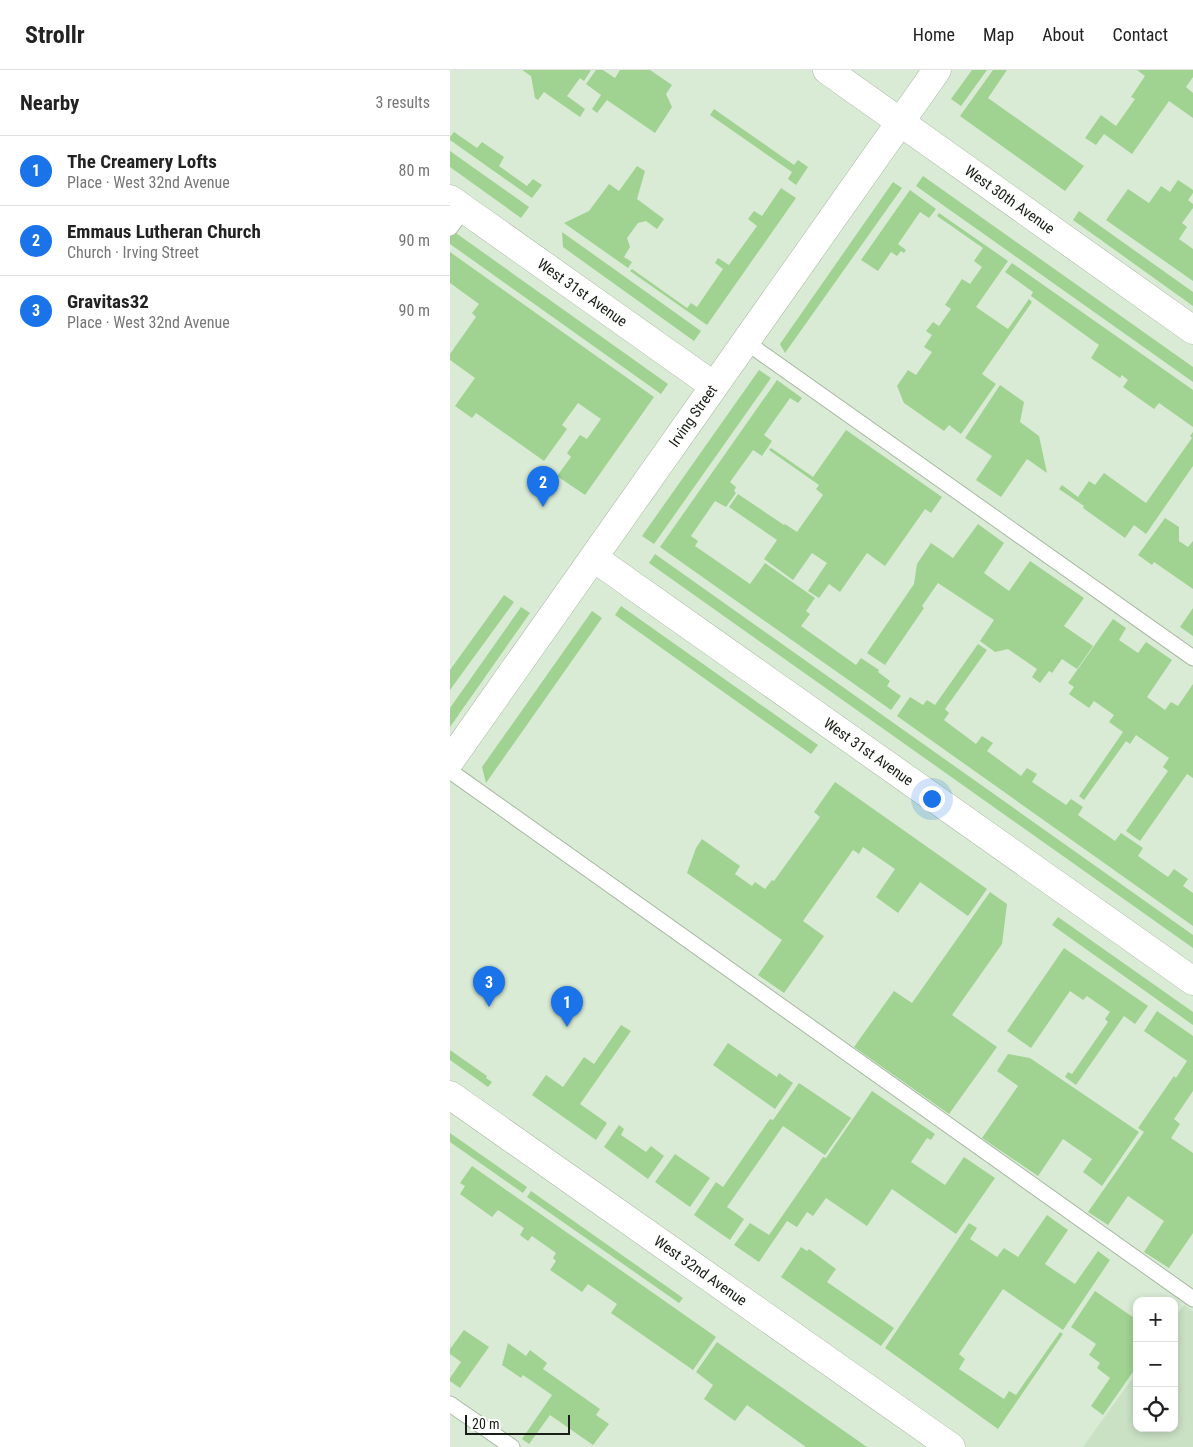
<!DOCTYPE html>
<html lang="en">
<head>
<meta charset="utf-8">
<style>
	:root { --surface:#fff; --page:#f6f6f6; --text:#222; --muted:#767676; --line:#e0e0e0; --accent:#1a73e8 }
	body { margin:0; font-family:"Roboto Condensed",sans-serif; background:var(--page); color:var(--text) }
	.controls { position:absolute; right:15px; bottom:15px; display:grid; overflow:hidden; border-radius:10px; box-shadow:0 2px 8px #0003 }
	.controls button { width:45px; height:45px; display:grid; place-items:center; padding:0; border:0; border-bottom:1px solid var(--line); background:var(--surface); color:var(--text); font:25px sans-serif }
	.scale { position:absolute; left:15px; bottom:12px; width:105px; box-sizing:border-box; padding-left:5px; border:2px solid #191f17; border-top:0; font-size:14px; line-height:18px; white-space:nowrap; color:#191f17; -webkit-text-stroke:4px #fff; paint-order:stroke }
	.you { position:absolute; left:481px; top:728px; width:18px; height:18px; margin:-12px; border:4px solid #fff; border-radius:50%; background:#1a73e8; box-shadow:0 0 0 8px #1a73e833 }
	.badge { display:grid; place-items:center; width:32px; height:32px; border-radius:50%; background:var(--accent); color:#fff; font-size:16px; font-weight:700 }
	.pin { position:absolute; translate:-50% -41px; filter:drop-shadow(0 1px 2px #0008) }
	.pin::after { content:''; position:absolute; top:26px; width:18px; height:15px; background:inherit; clip-path:polygon(0 0,100% 0,50% 100%) }
	.list { margin:0; padding:0; list-style:none }
	h2 { display:flex; justify-content:space-between; align-items:center; height:65px; margin:0; padding:0 20px; font-size:21px }
	h2 small { font-size:16px; font-weight:400; color:var(--muted) }
	.list li { display:grid; grid-template-columns:32px 1fr auto; gap:15px; align-items:center; box-sizing:border-box; height:70px; padding:0 20px; border-top:1px solid var(--line) }
	.list b { display:block; font-size:19px; white-space:nowrap }
	.list p { margin:0; font-size:16px; white-space:nowrap; color:var(--muted) }
	.list em { font-size:16px; font-style:normal; color:var(--muted) }
	.icon { flex:none; width:28px; height:28px; fill:none; stroke:currentColor; stroke-width:2; stroke-linecap:round; stroke-linejoin:round }
	.map { position:relative; flex:none; width:743px; height:1377px; overflow:hidden }
	header { display:flex; align-items:center; gap:30px; box-sizing:border-box; height:70px; padding:0 25px; background:var(--surface); border-bottom:1px solid var(--line) }
	header strong { font-size:24px }
	nav { display:flex; gap:28px; margin-inline-start:auto; font-size:18px }
	main { display:flex }
	aside { flex:1; background:var(--surface) }
	.map>svg:first-child { display:block }
</style>
</head>
<body>
<header>
<strong>Strollr</strong>
<nav><a>Home</a><a>Map</a><a>About</a><a>Contact</a></nav>
</header>
<main>
<aside>
<h2>Nearby<small>3 results</small></h2>
<ul class="list">
<li><span class="badge">1</span><div><b>The Creamery Lofts</b><p>Place · West 32nd Avenue</p></div><em>80 m</em></li>
<li><span class="badge">2</span><div><b>Emmaus Lutheran Church</b><p>Church · Irving Street</p></div><em>90 m</em></li>
<li><span class="badge">3</span><div><b>Gravitas32</b><p>Place · West 32nd Avenue</p></div><em>90 m</em></li>
</ul>
</aside>
<div class="map">
<svg width="743" height="1377" viewBox="0 0 743 1377">
	<rect width="100%" height="100%" fill="#d9ebd4"/>
	<path fill="#cae1c4" d="M 734,1235 L 743,1241 L 743,1377 L 633,1377 L 687,1302 L 687,1358 L 724,1358 L 724,1249 Z"/>
	<path fill="#a0d292" d="M 72,0 L 141,0 L 134,11 L 130,8 L 117,26 L 135,39 L 130,47 L 94,22 L 88,30 L 85,28 L 81,6 Z
		M 146,0 L 153,0 L 165,8 L 170,0 L 200,0 L 222,15 L 216,24 L 222,37 L 205,63 L 157,30 L 147,43 L 142,39 L 151,25 L 136,14 Z
		M 522,0 L 537,0 L 511,36 L 501,29 Z
		M 543,0 L 557,0 L 538,28 L 634,96 L 615,121 L 510,46 Z
		M 687,0 L 743,0 L 743,7 L 736,17 L 743,23 L 743,48 L 719,31 L 682,84 L 654,64 L 646,75 L 635,68 L 651,45 L 666,56 L 685,29 L 681,27 L 695,6 Z
		M 264,39 L 344,95 L 348,90 L 358,97 L 346,115 L 338,109 L 342,102 L 260,45 Z
		M 4,62 L 27,78 L 32,72 L 54,87 L 49,96 L 77,116 L 83,109 L 92,115 L 82,128 L 0,70 L 0,67 Z
		M 0,81 L 79,137 L 71,148 L 0,97 Z
		M 187,96 L 195,101 L 187,129 L 214,149 L 207,159 L 196,151 L 188,153 L 177,168 L 180,177 L 174,187 L 182,192 L 178,198 L 114,153 L 139,141 L 159,114 L 169,121 Z
		M 473,106 L 743,297 L 743,312 L 466,116 Z
		M 728,110 L 743,120 L 743,123 L 738,130 L 743,134 L 743,138 L 732,153 L 737,157 L 729,169 L 743,179 L 743,211 L 656,150 L 678,119 L 699,133 L 711,116 L 720,122 Z
		M 443,112 L 452,118 L 335,283 L 330,274 Z
		M 331,118 L 346,128 L 257,255 L 180,201 L 182,199 L 237,238 L 241,233 L 247,237 L 273,199 L 265,193 L 268,188 L 279,195 L 307,156 L 298,149 L 304,141 L 312,146 Z
		M 460,120 L 486,139 L 479,148 L 470,142 L 448,174 L 456,180 L 454,183 L 451,181 L 447,186 L 441,182 L 428,201 L 411,190 Z
		M 629,141 L 743,222 L 743,236 L 623,150 Z
		M 489,143 L 558,191 L 526,237 L 558,259 L 579,229 L 582,232 L 532,304 L 546,314 L 511,364 L 499,355 L 494,361 L 454,333 L 447,316 L 458,300 L 466,305 L 482,282 L 474,277 L 482,265 L 476,261 L 483,252 L 489,256 L 501,239 L 495,235 L 512,209 L 520,214 L 532,197 L 524,191 L 533,178 L 487,146 Z
		M 3,161 L 218,314 L 211,324 L 0,174 L 0,166 Z
		M 112,162 L 251,261 L 244,271 L 113,177 Z
		M 0,182 L 204,327 L 135,425 L 107,406 L 121,387 L 117,383 L 130,365 L 137,369 L 151,349 L 128,333 L 112,355 L 117,359 L 94,391 L 26,343 L 22,348 L 5,336 L 25,308 L 0,290 L 0,284 L 26,247 L 22,243 L 29,234 L 0,213 Z
		M 562,193 L 743,320 L 743,357 L 709,333 L 704,339 L 673,317 L 678,310 L 672,305 L 670,308 L 641,288 L 649,275 L 581,226 L 583,222 L 555,202 Z
		M 309,300 L 321,308 L 204,474 L 192,466 Z
		M 327,310 L 352,328 L 348,333 L 340,328 L 314,365 L 322,371 L 312,386 L 303,380 L 280,412 L 286,417 L 284,421 L 286,423 L 276,437 L 265,431 L 241,466 L 248,471 L 245,476 L 300,514 L 315,493 L 365,528 L 356,541 L 360,544 L 351,556 L 406,595 L 411,588 L 429,600 L 428,602 L 440,611 L 437,616 L 451,626 L 441,640 L 210,477 Z
		M 550,315 L 574,332 L 570,352 L 589,366 L 597,403 L 577,389 L 551,427 L 526,410 L 542,386 L 515,368 Z
		M 396,360 L 492,427 L 481,443 L 475,439 L 435,496 L 417,483 L 390,522 L 379,514 L 369,528 L 358,521 L 377,493 L 362,483 L 343,510 L 314,489 L 327,470 L 279,437 L 288,424 L 334,455 L 335,454 L 347,462 L 373,425 L 366,419 L 369,415 L 319,380 L 321,378 L 363,407 Z
		M 743,362 L 743,396 L 696,464 L 684,455 L 675,468 L 633,438 L 634,436 L 609,419 L 612,415 L 628,427 L 639,411 L 645,415 L 654,403 L 696,433 L 742,368 L 740,366 Z
		M 715,448 L 729,457 L 729,471 L 738,477 L 743,471 L 743,519 L 704,492 L 702,495 L 688,485 Z
		M 528,454 L 554,473 L 534,503 L 559,521 L 580,491 L 634,528 L 614,556 L 643,576 L 627,599 L 612,589 L 602,603 L 599,601 L 590,613 L 582,607 L 587,599 L 558,579 L 545,582 L 530,571 L 544,550 L 488,513 L 472,536 L 474,538 L 435,595 L 417,583 L 464,514 L 467,494 L 481,473 L 503,488 Z
		M 205,484 L 743,865 L 743,878 L 199,493 Z
		M 54,525 L 64,532 L 0,620 L 0,600 Z
		M 171,536 L 368,675 L 361,684 L 165,545 Z
		M 71,537 L 80,543 L 0,657 L 0,638 Z
		M 743,538 L 743,566 L 730,557 Z
		M 142,541 L 152,548 L 36,713 L 32,697 Z
		M 663,549 L 676,558 L 669,570 L 688,583 L 696,572 L 722,590 L 697,627 L 715,640 L 721,632 L 728,636 L 743,614 L 743,708 L 737,704 L 690,771 L 676,761 L 718,701 L 713,697 L 719,688 L 686,665 L 680,674 L 676,671 L 634,730 L 629,726 L 673,662 L 659,652 L 664,645 L 644,631 L 639,638 L 619,624 L 624,617 L 618,613 Z
		M 528,574 L 537,580 L 495,639 L 499,643 L 494,650 L 526,674 L 532,666 L 543,673 L 537,681 L 571,706 L 577,698 L 587,704 L 582,712 L 616,735 L 621,729 L 633,737 L 628,745 L 665,771 L 671,763 L 693,778 L 688,786 L 718,807 L 724,799 L 738,809 L 733,816 L 743,823 L 743,856 L 447,646 L 460,627 L 473,635 L 477,630 L 485,635 Z
		M 385,712 L 537,819 L 518,846 L 470,812 L 448,843 L 426,827 L 445,799 L 413,777 L 409,784 L 403,780 L 353,851 L 374,866 L 334,923 L 308,905 L 332,870 L 237,803 L 246,778 L 252,769 L 290,796 L 285,804 L 302,816 L 305,812 L 315,819 L 322,810 L 324,811 L 370,747 L 364,742 Z
		M 540,822 L 557,834 L 552,874 L 502,945 L 547,977 L 499,1044 L 404,977 L 444,921 L 462,933 Z
		M 608,847 L 743,942 L 743,955 L 602,855 Z
		M 614,878 L 698,936 L 685,954 L 674,946 L 626,1015 L 615,1007 L 618,1002 L 622,1004 L 658,952 L 655,949 L 660,942 L 637,926 L 633,930 L 620,921 L 581,978 L 557,961 Z
		M 707,941 L 743,966 L 743,1021 L 724,1049 L 730,1054 L 721,1068 L 743,1083 L 743,1163 L 719,1198 L 694,1182 L 714,1151 L 678,1126 L 658,1155 L 638,1142 L 694,1062 L 688,1058 L 724,1006 L 726,1008 L 737,991 L 694,961 Z
		M 171,955 L 181,961 L 130,1034 L 157,1053 L 146,1070 L 82,1025 L 96,1005 L 113,1017 L 134,987 L 144,994 Z
		M 278,973 L 327,1007 L 329,1003 L 343,1013 L 325,1039 L 263,995 Z
		M 0,980 L 37,1006 L 36,1008 L 42,1012 L 38,1017 L 0,990 Z
		M 558,984 L 580,988 L 689,1062 L 652,1116 L 633,1102 L 642,1089 L 613,1069 L 588,1106 L 532,1068 L 568,1016 L 547,1001 Z
		M 349,1013 L 401,1048 L 375,1085 L 333,1056 L 277,1137 L 294,1149 L 280,1170 L 244,1145 L 266,1112 L 273,1117 L 320,1049 L 323,1050 Z
		M 422,1021 L 485,1064 L 481,1070 L 477,1068 L 461,1092 L 495,1115 L 514,1087 L 545,1108 L 506,1164 L 442,1119 L 417,1156 L 376,1128 L 363,1146 L 357,1142 L 347,1157 L 337,1151 L 309,1192 L 284,1175 L 300,1153 L 319,1165 L 373,1087 L 376,1088 Z
		M 169,1055 L 174,1059 L 171,1065 L 196,1082 L 201,1076 L 214,1086 L 198,1109 L 154,1077 Z
		M 0,1063 L 77,1117 L 73,1123 L 0,1072 Z
		M 225,1084 L 260,1108 L 240,1137 L 205,1112 Z
		M 22,1096 L 266,1267 L 243,1300 L 161,1243 L 167,1234 L 138,1214 L 132,1222 L 100,1200 L 106,1191 L 103,1188 L 106,1183 L 82,1166 L 78,1171 L 70,1165 L 74,1158 L 48,1140 L 42,1147 L 10,1124 L 15,1116 L 10,1113 Z
		M 81,1121 L 233,1228 L 229,1233 L 77,1127 Z
		M 597,1145 L 618,1160 L 595,1194 L 625,1214 L 648,1181 L 660,1190 L 613,1260 L 553,1219 L 509,1284 L 515,1289 L 509,1299 L 554,1329 L 559,1321 L 566,1325 L 610,1262 L 613,1264 L 548,1359 L 435,1278 L 519,1153 L 527,1158 L 520,1169 L 547,1187 L 554,1178 L 568,1187 Z
		M 351,1177 L 357,1181 L 359,1179 L 386,1199 L 377,1212 L 444,1258 L 431,1276 L 331,1207 Z
		M 645,1221 L 687,1250 L 687,1296 L 653,1345 L 641,1336 L 660,1308 L 647,1298 L 650,1293 L 639,1285 L 646,1274 L 621,1257 Z
		M 14,1260 L 39,1277 L 10,1318 L 0,1311 L 0,1308 L 11,1292 L 0,1284 L 0,1279 Z
		M 267,1272 L 417,1377 L 356,1377 L 297,1335 L 285,1351 L 254,1329 L 263,1315 L 246,1302 Z
		M 58,1273 L 76,1286 L 80,1280 L 97,1293 L 93,1299 L 150,1339 L 146,1345 L 159,1354 L 143,1375 L 100,1345 L 79,1374 L 72,1369 L 102,1325 L 73,1305 L 71,1308 L 52,1295 Z"/>
	<g fill="none" stroke-linecap="round" stroke-linejoin="round">
		<defs>
			<path id="lane" d="M 0,158 L 14,139
				M 296,272 L 743,588
				M 0,701 L 743,1229
				M 0,1334 L 62,1377"/>
			<g id="street">
				<path id="s1" d="M 377,0 L 743,260"/>
				<path id="s2" d="M 0,129 L 264,316"/>
				<path id="s3" d="M 144,488 L 743,911"/>
			</g>
			<g id="secondary">
				<path id="s4" d="M 0,691 L 487,0"/>
				<path id="s5" d="M 0,1025 L 501,1377"/>
			</g>
		</defs>
		<use href="#lane" stroke="#a8b9a3" stroke-width="17"/>
		<use href="#street" stroke="#a8b9a3" stroke-width="29"/>
		<use href="#secondary" stroke="#a8b9a3" stroke-width="29"/>
		<use href="#lane" stroke="#fff" stroke-width="15"/>
		<use href="#street" stroke="#fff" stroke-width="28"/>
		<use href="#secondary" stroke="#fff" stroke-width="28"/>
	</g>
	<g text-anchor="middle" dominant-baseline="central" stroke-width="5" stroke-linejoin="round" paint-order="stroke">
		<g font-size="15" fill="#191f17" stroke="#fff">
			<text stroke="none"><textPath href="#s1" startOffset="224">West 30th Avenue</textPath></text>
			<text stroke="none"><textPath href="#s2" startOffset="162">West 31st Avenue</textPath></text>
			<text stroke="none"><textPath href="#s4" startOffset="422">Irving Street</textPath></text>
			<text stroke="none"><textPath href="#s3" startOffset="336">West 31st Avenue</textPath></text>
			<text stroke="none"><textPath href="#s5" startOffset="306">West 32nd Avenue</textPath></text>
		</g>
	</g>
</svg>
<div class="controls">
<button>+</button>
<button>−</button>
<button><svg class="icon" aria-label="locate" viewBox="0 0 24 24"><circle cx="12" cy="12" r="6"/><path d="M12 2v4M12 18v4M2 12h4M18 12h4"/></svg></button>
</div>
<div class="scale">20 m</div>
<div class="you"></div>
<div class="pin badge" style="left:117px;top:957px">1</div>
<div class="pin badge" style="left:93px;top:437px">2</div>
<div class="pin badge" style="left:39px;top:937px">3</div>
</div>
</main>
</body>
</html>
